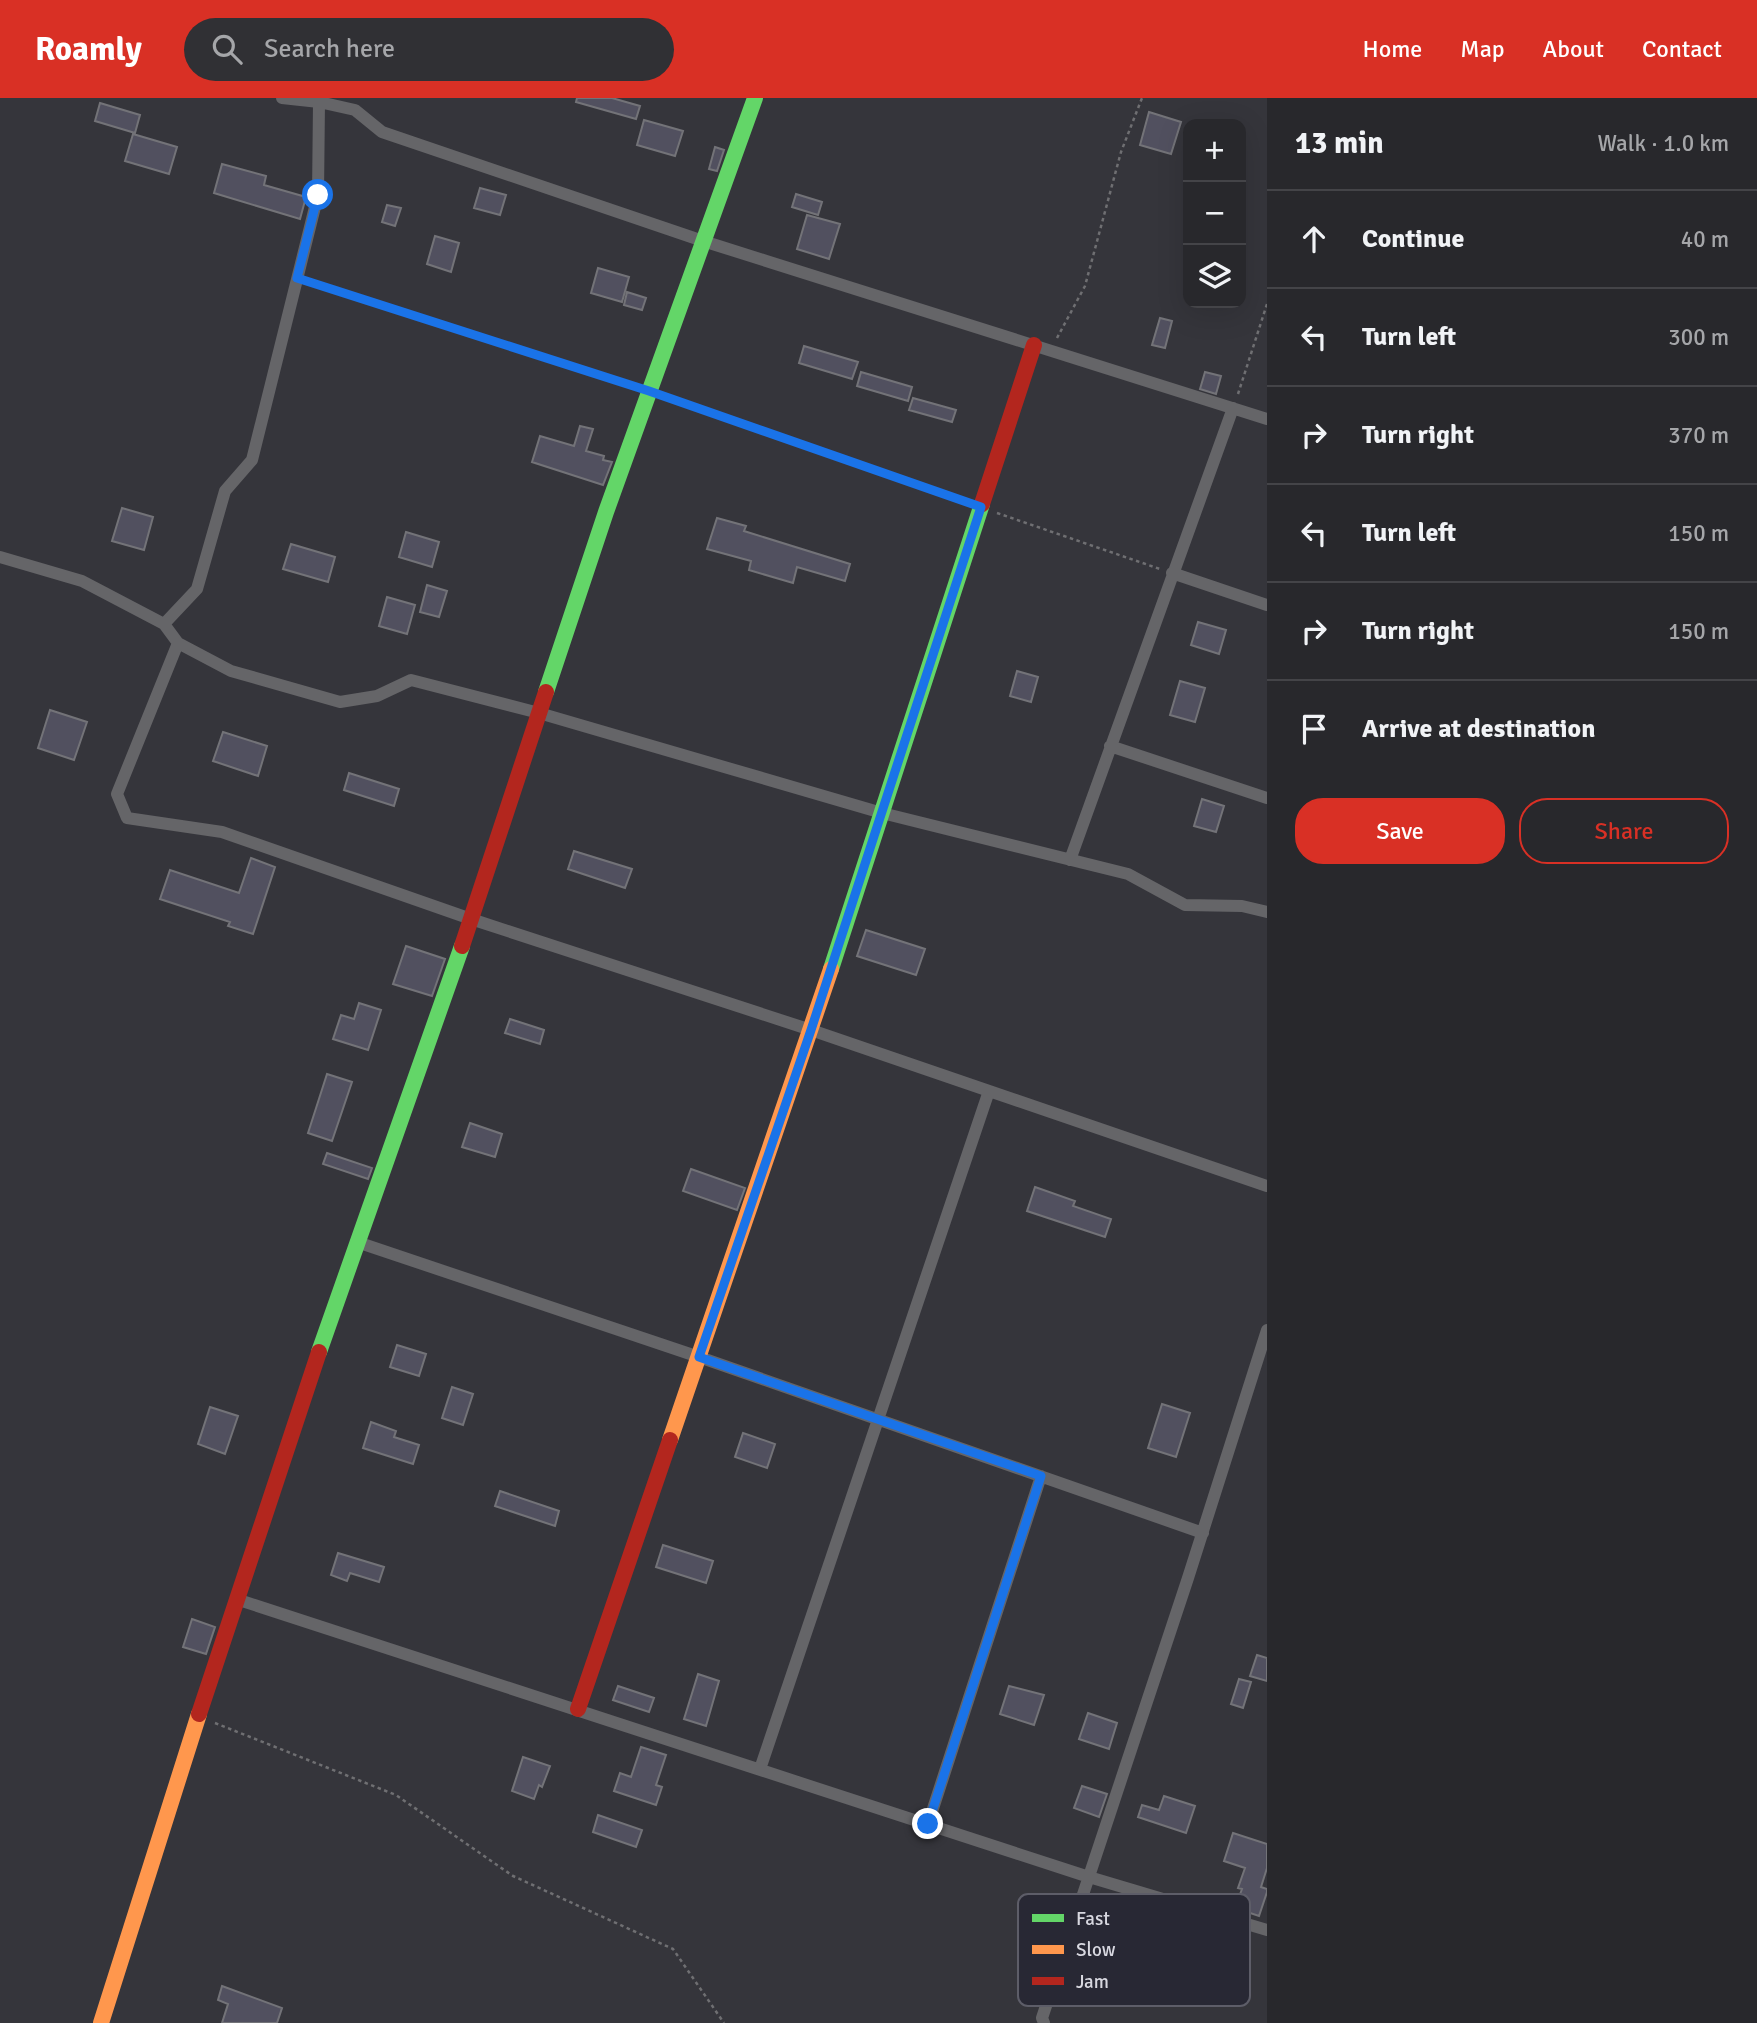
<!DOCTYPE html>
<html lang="en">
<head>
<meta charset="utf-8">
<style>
	:root { --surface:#28282c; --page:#303034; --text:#f1f3f6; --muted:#a5a6a9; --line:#444448; --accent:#d93025 }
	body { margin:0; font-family:Signika,sans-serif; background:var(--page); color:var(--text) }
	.controls { position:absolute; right:21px; top:21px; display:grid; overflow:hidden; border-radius:14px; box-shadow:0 7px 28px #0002 }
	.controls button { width:63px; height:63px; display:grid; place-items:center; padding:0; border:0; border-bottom:2px solid var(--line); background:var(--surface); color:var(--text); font:35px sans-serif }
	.stop { position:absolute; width:21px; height:21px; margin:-16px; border:5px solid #1a73e8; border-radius:50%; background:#fff }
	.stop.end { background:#1a73e8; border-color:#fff; box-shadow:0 2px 7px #0008 }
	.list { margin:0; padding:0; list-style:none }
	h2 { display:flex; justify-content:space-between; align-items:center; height:91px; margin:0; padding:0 28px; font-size:30px }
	h2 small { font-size:23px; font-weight:400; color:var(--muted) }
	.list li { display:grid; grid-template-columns:46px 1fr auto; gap:21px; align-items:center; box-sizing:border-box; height:98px; padding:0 28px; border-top:2px solid var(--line) }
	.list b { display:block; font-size:26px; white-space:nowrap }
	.list em { font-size:23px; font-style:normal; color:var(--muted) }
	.actions { display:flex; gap:14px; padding:21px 28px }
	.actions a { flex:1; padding:16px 0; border:2px solid var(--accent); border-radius:28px; text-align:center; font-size:24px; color:var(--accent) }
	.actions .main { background:var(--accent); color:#fff }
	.icon { flex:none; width:38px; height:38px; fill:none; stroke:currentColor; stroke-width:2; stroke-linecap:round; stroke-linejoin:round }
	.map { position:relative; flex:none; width:1267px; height:1925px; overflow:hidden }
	header { display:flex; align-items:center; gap:42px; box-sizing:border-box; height:98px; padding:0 35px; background:var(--accent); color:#fff }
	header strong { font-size:33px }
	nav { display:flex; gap:38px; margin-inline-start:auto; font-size:24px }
	.search { width:490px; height:63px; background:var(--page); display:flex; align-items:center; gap:18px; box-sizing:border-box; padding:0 24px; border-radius:38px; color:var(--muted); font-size:26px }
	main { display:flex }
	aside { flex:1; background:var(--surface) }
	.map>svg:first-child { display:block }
</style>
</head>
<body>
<header>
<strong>Roamly</strong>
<div class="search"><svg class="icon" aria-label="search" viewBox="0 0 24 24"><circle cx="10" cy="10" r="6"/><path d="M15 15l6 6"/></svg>Search here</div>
<nav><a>Home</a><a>Map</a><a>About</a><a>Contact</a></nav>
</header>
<main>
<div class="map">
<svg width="1267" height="1925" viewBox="0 0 1267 1925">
	<rect width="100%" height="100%" fill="#35353b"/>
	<path fill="#51505f" stroke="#737378" stroke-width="2" d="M 577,0 L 612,0 L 640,8 L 636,21 L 576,4 Z
		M 100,5 L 140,17 L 135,35 L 95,23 Z
		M 1149,14 L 1181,24 L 1171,56 L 1140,47 Z
		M 644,22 L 683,33 L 675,58 L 637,47 Z
		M 133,36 L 177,49 L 169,76 L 125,63 Z
		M 715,49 L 724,52 L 717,73 L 709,71 Z
		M 222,66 L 266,78 L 264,87 L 306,99 L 300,121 L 214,95 Z
		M 480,90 L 506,97 L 500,117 L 474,110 Z
		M 796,96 L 822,104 L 818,117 L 792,109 Z
		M 387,107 L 401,110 L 395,128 L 382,124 Z
		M 807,117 L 840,126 L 829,161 L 797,151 Z
		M 435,138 L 459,145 L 451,174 L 427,166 Z
		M 598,170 L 629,179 L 622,204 L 591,195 Z
		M 627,194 L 646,200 L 642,212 L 624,207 Z
		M 1160,220 L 1172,223 L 1165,250 L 1152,247 Z
		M 804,248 L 858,264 L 852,281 L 799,265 Z
		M 861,274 L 912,289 L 908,303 L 857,288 Z
		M 1205,274 L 1221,278 L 1216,296 L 1200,291 Z
		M 913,300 L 956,312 L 952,324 L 909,312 Z
		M 580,328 L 593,331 L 586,353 L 604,358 L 603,362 L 612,364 L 603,387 L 532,364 L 540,338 L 574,348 Z
		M 122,410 L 153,419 L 144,452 L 112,443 Z
		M 717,420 L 746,428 L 744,433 L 850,466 L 845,483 L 797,469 L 793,485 L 749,472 L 751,463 L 707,451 Z
		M 406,434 L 439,444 L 432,469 L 399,459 Z
		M 291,446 L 335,459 L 328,484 L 283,471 Z
		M 427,487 L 447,493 L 439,519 L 420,514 Z
		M 387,499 L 415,507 L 407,536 L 379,528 Z
		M 1198,524 L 1226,532 L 1219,556 L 1191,547 Z
		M 1017,573 L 1038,579 L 1031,604 L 1010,598 Z
		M 1180,583 L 1205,590 L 1195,624 L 1170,617 Z
		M 50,612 L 87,624 L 74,662 L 38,650 Z
		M 223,634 L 267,648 L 258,678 L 213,663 Z
		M 349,675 L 399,691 L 394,708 L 344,692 Z
		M 1202,701 L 1224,708 L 1216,734 L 1194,728 Z
		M 574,753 L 632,771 L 625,790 L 568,771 Z
		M 251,760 L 275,769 L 253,836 L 228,828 L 230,824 L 160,801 L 170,772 L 239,795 Z
		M 866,832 L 925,851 L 916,877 L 857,858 Z
		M 406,848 L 445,861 L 432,898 L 393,886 Z
		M 359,905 L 381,912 L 368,952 L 333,941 L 341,917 L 354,921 Z
		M 510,921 L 544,932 L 540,946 L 505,935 Z
		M 327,976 L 352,984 L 332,1043 L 308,1035 Z
		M 470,1025 L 502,1036 L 495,1059 L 462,1049 Z
		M 327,1055 L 372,1070 L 368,1081 L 323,1066 Z
		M 691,1071 L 745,1090 L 737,1112 L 683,1093 Z
		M 1035,1089 L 1075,1103 L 1073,1108 L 1111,1121 L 1105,1139 L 1027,1113 Z
		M 397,1247 L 426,1256 L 419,1278 L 390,1269 Z
		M 452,1289 L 473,1296 L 463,1327 L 442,1320 Z
		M 1162,1306 L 1190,1315 L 1176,1359 L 1148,1350 Z
		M 210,1309 L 238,1318 L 225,1356 L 198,1346 Z
		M 371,1324 L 396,1333 L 394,1339 L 419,1347 L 413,1366 L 363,1350 Z
		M 743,1335 L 775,1346 L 767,1370 L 735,1359 Z
		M 500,1393 L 559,1413 L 555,1428 L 495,1408 Z
		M 663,1447 L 713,1463 L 706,1485 L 656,1469 Z
		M 338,1455 L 384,1469 L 379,1484 L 350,1475 L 347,1483 L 331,1477 Z
		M 192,1521 L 215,1529 L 206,1556 L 183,1549 Z
		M 1257,1557 L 1267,1560 L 1267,1583 L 1250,1578 Z
		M 698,1576 L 719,1583 L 706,1628 L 684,1621 Z
		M 1239,1581 L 1251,1584 L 1243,1610 L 1231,1606 Z
		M 618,1588 L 654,1600 L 649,1614 L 613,1602 Z
		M 1009,1588 L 1044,1597 L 1034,1627 L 1000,1616 Z
		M 1088,1615 L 1117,1625 L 1109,1651 L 1079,1641 Z
		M 641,1649 L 666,1657 L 656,1687 L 662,1689 L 656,1707 L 614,1693 L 620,1675 L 631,1679 Z
		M 523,1659 L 550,1668 L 542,1689 L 539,1687 L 534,1701 L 512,1693 Z
		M 1082,1688 L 1107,1696 L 1099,1719 L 1074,1710 Z
		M 1164,1698 L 1195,1708 L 1186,1735 L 1138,1719 L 1142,1707 L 1159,1712 Z
		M 598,1717 L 642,1732 L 636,1749 L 593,1734 Z
		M 1233,1735 L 1267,1746 L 1267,1770 L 1261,1789 L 1267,1791 L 1267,1794 L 1259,1818 L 1235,1810 L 1242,1791 L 1238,1790 L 1245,1770 L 1224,1763 Z
		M 222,1888 L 282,1910 L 277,1925 L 222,1925 L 228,1906 L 218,1902 Z"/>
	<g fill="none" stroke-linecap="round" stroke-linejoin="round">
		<path stroke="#6f6f72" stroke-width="2.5" stroke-dasharray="3.5 3.5" stroke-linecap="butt" d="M 310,185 L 634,288
			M 1057,240 L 1085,188 L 1121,54 L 1142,0
			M 1238,296 L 1267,206
			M 664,298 L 965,403
			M 997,415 L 1160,471
			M 215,1625 L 396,1697 L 513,1778 L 673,1851 L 724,1925"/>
		<path stroke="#656568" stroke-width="12" d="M 282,0 L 319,4 L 355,12 L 382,34 L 703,143 L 1267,321
			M 0,459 L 82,483 L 164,526 L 178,545 L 231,573 L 340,604 L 377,598 L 411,582 L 539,615 L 882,715 L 1128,776 L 1185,807 L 1242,808 L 1267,814
			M 1172,475 L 1267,507
			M 164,526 L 197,491 L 225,393 L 252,362 L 318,97 L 319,4
			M 178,545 L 117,696 L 127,720 L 222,734 L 471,821 L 811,932 L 1267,1088
			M 1110,648 L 1267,700
			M 1070,762 L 1233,310
			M 357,1144 L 699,1259 L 1203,1435
			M 236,1501 L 1089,1779 L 1267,1832
			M 760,1671 L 989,993
			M 928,1726 L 1041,1378
			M 1044,1925 L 1042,1920 L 1188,1480 L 1267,1232"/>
		<path stroke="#63d668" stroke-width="16" d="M 546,594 L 606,414 L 755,0
			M 831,871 L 982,406
			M 319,1254 L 462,848"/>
		<path stroke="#ff974d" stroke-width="16" d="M 670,1342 L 831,871
			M 101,1925 L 199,1616"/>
		<path stroke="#b3261e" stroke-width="16" d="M 982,406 L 1034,247
			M 462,848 L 546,594
			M 578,1611 L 670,1342
			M 199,1616 L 319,1254"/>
	</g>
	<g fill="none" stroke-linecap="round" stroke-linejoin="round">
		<path stroke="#1a73e8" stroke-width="9" d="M 318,97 L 297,180 L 649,293 L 981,409 L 811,932 L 699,1259 L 1041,1378 L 928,1726"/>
	</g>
	<rect x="1018" y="1796" width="232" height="112" rx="10" fill="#282834" stroke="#5d5d68" stroke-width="2"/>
	<rect x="1032" y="1816" width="32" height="8" fill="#63d668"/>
	<rect x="1032" y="1847" width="32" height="9" fill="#ff974d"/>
	<rect x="1032" y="1879" width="32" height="8" fill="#b3261e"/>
	<g font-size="19" fill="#d8d8e0">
		<text x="1076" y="1827">Fast</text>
		<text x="1076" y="1858">Slow</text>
		<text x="1076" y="1890">Jam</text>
	</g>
</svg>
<div class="controls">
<button>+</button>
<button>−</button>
<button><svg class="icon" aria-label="layers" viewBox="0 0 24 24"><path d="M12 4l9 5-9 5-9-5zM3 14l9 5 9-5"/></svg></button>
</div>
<div class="stop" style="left:318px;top:97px"></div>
<div class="stop end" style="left:928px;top:1726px"></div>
</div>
<aside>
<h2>13 min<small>Walk · 1.0 km</small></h2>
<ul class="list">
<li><svg class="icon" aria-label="ahead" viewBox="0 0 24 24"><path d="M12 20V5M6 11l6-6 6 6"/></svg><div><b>Continue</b></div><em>40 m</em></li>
<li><svg class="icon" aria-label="left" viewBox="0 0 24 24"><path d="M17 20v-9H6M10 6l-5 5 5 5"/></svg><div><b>Turn left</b></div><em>300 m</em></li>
<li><svg class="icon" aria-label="right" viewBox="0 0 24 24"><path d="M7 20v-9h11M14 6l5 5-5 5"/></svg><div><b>Turn right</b></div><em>370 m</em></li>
<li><svg class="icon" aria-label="left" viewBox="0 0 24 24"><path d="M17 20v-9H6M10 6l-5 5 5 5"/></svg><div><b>Turn left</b></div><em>150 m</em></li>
<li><svg class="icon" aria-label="right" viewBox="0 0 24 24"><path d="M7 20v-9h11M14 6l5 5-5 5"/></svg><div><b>Turn right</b></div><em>150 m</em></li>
<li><svg class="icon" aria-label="arrive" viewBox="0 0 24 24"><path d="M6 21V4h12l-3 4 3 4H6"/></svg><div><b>Arrive at destination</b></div></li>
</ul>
<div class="actions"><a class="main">Save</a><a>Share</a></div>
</aside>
</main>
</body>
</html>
